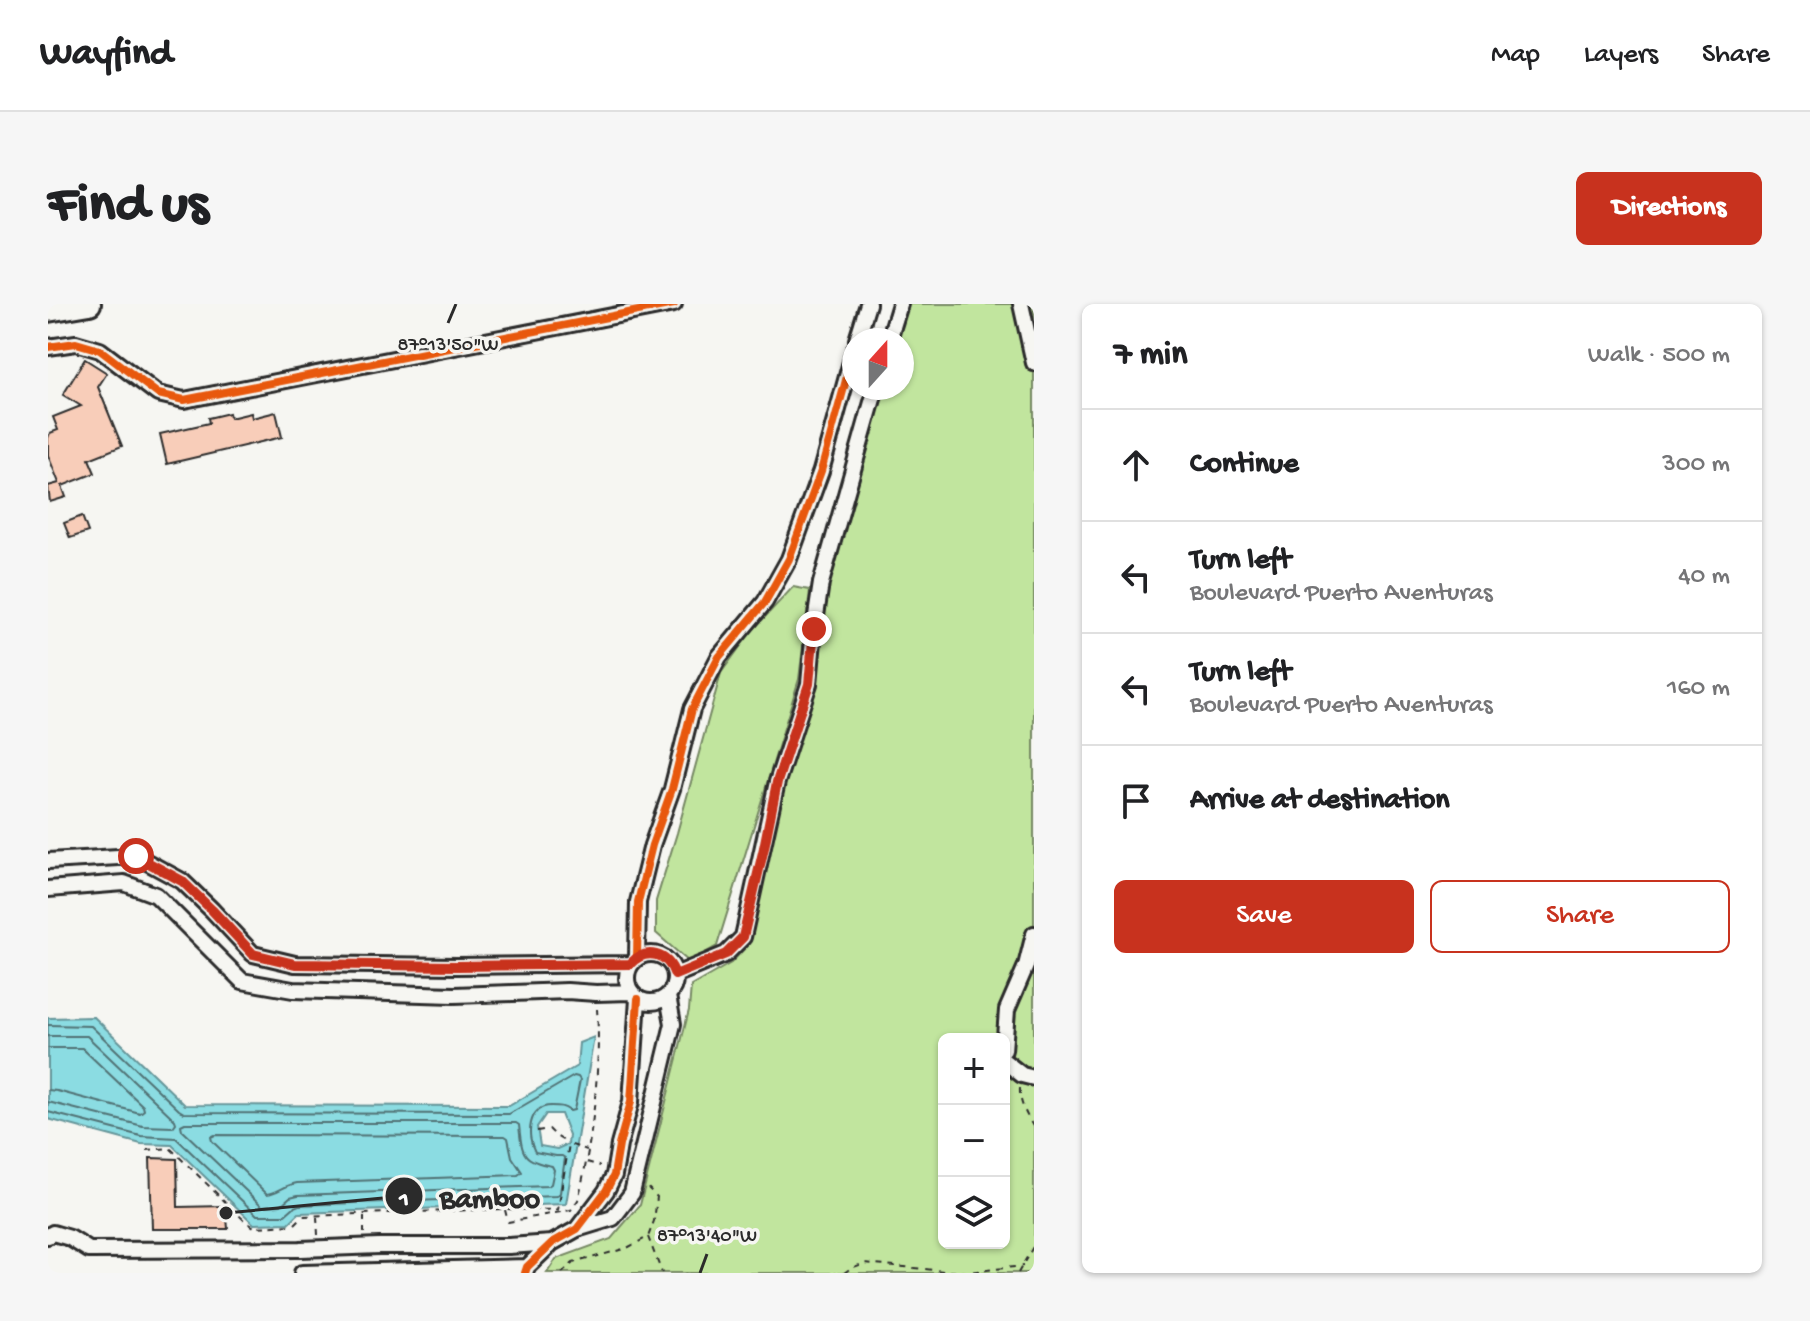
<!DOCTYPE html>
<html lang="en">
<head>
<meta charset="utf-8">
<style>
	:root { --surface:#fff; --page:#f6f6f6; --text:#202124; --muted:#757577; --line:#e0e0e0; --accent:#c8321e }
	body { margin:0; font-family:"Gochi Hand",sans-serif; background:var(--page); color:var(--text) }
	.controls { position:absolute; right:24px; bottom:24px; display:grid; overflow:hidden; border-radius:12px; box-shadow:0 2px 6px #0004 }
	.controls button { width:72px; height:72px; display:grid; place-items:center; padding:0; border:0; border-bottom:2px solid var(--line); background:var(--surface); color:var(--text); font:40px sans-serif }
	.compass { position:absolute; left:794px; top:24px; width:72px; height:72px; border-radius:50%; background:var(--surface); box-shadow:0 2px 6px #0004; rotate:21deg }
	.stop { position:absolute; width:24px; height:24px; margin:-18px; border:6px solid #c8321e; border-radius:50%; background:#fff }
	.stop.end { background:#c8321e; border-color:#fff; box-shadow:0 2px 8px #0008 }
	.list { margin:0; padding:0; list-style:none }
	h2 { display:flex; justify-content:space-between; align-items:center; height:104px; margin:0; padding:0 32px; font-size:34px }
	h2 small { font-size:26px; font-weight:400; color:var(--muted) }
	.list li { display:grid; grid-template-columns:52px 1fr auto; gap:24px; align-items:center; box-sizing:border-box; height:112px; padding:0 32px; border-top:2px solid var(--line) }
	.list b { display:block; font-size:30px; white-space:nowrap }
	.list p { margin:0; font-size:26px; white-space:nowrap; color:var(--muted) }
	.list em { font-size:26px; font-style:normal; color:var(--muted) }
	.actions { display:flex; gap:16px; padding:24px 32px }
	.actions a { flex:1; padding:18px 0; border:2px solid var(--accent); border-radius:12px; text-align:center; font-size:28px; color:var(--accent) }
	.actions .main { background:var(--accent); color:#fff }
	.icon { flex:none; width:44px; height:44px; fill:none; stroke:currentColor; stroke-width:2; stroke-linecap:round; stroke-linejoin:round }
	.map { position:relative; flex:none; width:986px; height:969px; overflow:hidden; border-radius:12px }
	header { display:flex; align-items:center; gap:48px; box-sizing:border-box; height:112px; padding:0 40px; background:var(--surface); border-bottom:2px solid var(--line) }
	header strong { font-size:38px }
	nav { display:flex; gap:44px; margin-inline-start:auto; font-size:28px }
	.intro { display:flex; align-items:center; justify-content:space-between; box-sizing:border-box; height:192px; padding:0 48px }
	h1 { margin:0; font-size:56px }
	.button { padding:20px 36px; border-radius:12px; background:var(--accent); color:#fff; font-size:28px; font-weight:700 }
	main { display:flex; gap:48px; padding:0 48px }
	aside { flex:1; background:var(--surface); border-radius:12px; box-shadow:0 2px 6px #0004 }
	.map>svg:first-child { display:block }
</style>
</head>
<body>
<header>
<strong>Wayfind</strong>
<nav><a>Map</a><a>Layers</a><a>Share</a></nav>
</header>
<div class="intro"><h1>Find us</h1><a class="button">Directions</a></div>
<main>
<div class="map">
<svg width="986" height="969" viewBox="0 0 986 969">
	<rect width="100%" height="100%" fill="#f6f6f2"/>
	<filter id="ink" filterUnits="userSpaceOnUse"><feTurbulence type="fractalNoise" baseFrequency=".0125" numOctaves="2"/><feDisplacementMap in="SourceGraphic" scale="16" xChannelSelector="R" yChannelSelector="G"/><feConvolveMatrix kernelMatrix="1 2 1 2 8 2 1 2 1" color-interpolation-filters="sRGB"/></filter>
	<g filter="url(#ink)">
		<path fill="#c1e59e" stroke="#768864" stroke-width="2" fill-rule="evenodd" d="M 859,0 L 986,0 L 986,969 L 499,969 L 508,955 L 563,935 L 592,901 L 641,706 L 643,682 L 683,659 L 701,640 L 738,470 L 767,384 L 774,313 L 790,231 L 835,84 L 854,84 L 854,36 L 849,36 ZM 896,735 L 956,735 L 956,939 L 896,939 Z
			M 745,283 L 762,286 L 751,375 L 669,642 L 641,658 L 608,629 L 608,597 L 629,529 L 673,369 L 703,328 Z"/>
		<path fill="#8bdce2" stroke="#659599" stroke-width="2" fill-rule="evenodd" d="M 46,713 L 137,801 L 461,802 L 529,762 L 531,739 L 546,733 L 518,900 L 251,909 L 241,919 L 206,920 L 124,841 L 93,840 L 0,815 L 0,714 ZM 498,810 L 513,810 L 521,831 L 520,840 L 509,845 L 492,842 L 489,823 Z"/>
		<g fill="none" stroke-linecap="round" stroke-linejoin="round">
			<path stroke="#517274" stroke-width="2" d="M 0,721 L 43,722 L 131,806 L 136,809 L 461,810 L 526,772 L 530,773 L 532,776 L 526,806 L 522,807 C 515,802 512,802 503,802 C 480,802 478,832 487,848 L 508,852 L 514,852 L 517,854 L 512,889 L 509,892 L 251,901 L 246,903 L 237,911 L 209,911 L 128,834 L 93,832 L 0,808
				M 0,732 L 39,732 L 127,816 L 128,819 L 125,823 L 95,822 L 0,798
				M 0,744 L 34,744 L 95,802 L 96,806 L 92,809 L 9,787 L 0,786
				M 137,819 L 468,819 L 471,821 C 474,850 474,857 504,862 L 506,866 L 503,880 L 500,882 L 250,891 L 242,893 L 233,901 L 214,902 L 134,826 L 133,821 Z
				M 167,831 L 457,832 L 460,834 L 464,853 L 474,868 L 470,871 L 249,879 C 237,881 230,889 219,890 L 164,837 L 163,833 Z"/>
		</g>
		<path fill="#f8cdb9" stroke="#2b2b2b" stroke-width="2" d="M 37,55 L 59,69 L 50,83 L 74,142 L 41,155 L 47,169 L 14,182 L 18,193 L 2,198 L 0,182 L 11,179 L 0,151 L 0,134 L 2,129 L 10,126 L 5,113 L 33,102 L 15,91 Z
			M 228,108 L 234,133 L 119,160 L 112,130 L 161,119 L 160,114 L 181,109 L 182,114 L 203,109 L 204,114 Z
			M 34,212 L 40,228 L 22,234 L 16,219 Z
			M 102,854 L 129,855 L 130,903 L 178,902 L 180,925 L 104,925 Z"/>
		<g fill="none" stroke-linecap="round" stroke-linejoin="round">
			<defs>
				<path id="minor" d="M 973,0 L 986,59
					M 809,36 L 820,0
					M 841,36 L 852,0
					M 0,43 L 28,39 L 52,46 L 110,90 L 136,96 L 626,0
					M 0,557 L 88,552 L 134,577 L 164,606 L 205,650 L 247,660 L 409,662 L 582,660
					M 0,585 L 76,579 L 108,591 L 194,677 L 245,686 L 406,691 L 519,687 L 548,689 L 582,688
					M579 674a24 24 0 1 1 48 0a24 24 0 1 1-48 0Z
					M 589,654 L 590,598 L 604,541 L 624,485 L 644,405 L 671,353 L 717,298 L 741,255 L 773,167 L 806,47
					M 627,671 L 678,650 L 695,633 L 729,478 L 761,380 L 766,325 L 773,279 L 828,84
					M 956,746 L 959,706 L 978,662 L 986,630
					M 956,757 L 974,771 L 986,774
					M 529,925 L 558,887 L 566,871 L 571,841 L 583,798 L 590,695
					M 0,932 L 5,929 L 22,934 L 41,946 L 252,945 L 331,942 L 461,942 L 504,939
					M 254,969 L 479,963
					M 477,969 L 479,963 L 504,939 L 529,925 L 565,914 L 584,889 L 625,720 L 620,692"/>
				<path id="highway" d="M 0,7 L 42,0"/>
			</defs>
			<use href="#minor" stroke="#2b2b2b" stroke-width="20"/>
			<use href="#highway" stroke="#2b2b2b" stroke-width="26"/>
			<path stroke="#2b2b2b" stroke-width="2" stroke-dasharray="6 6" stroke-linecap="butt" d="M 972,784 C 971,799 979,812 986,824
				M 489,827 L 501,825 L 508,832 L 519,839
				M 99,846 L 122,844 L 197,917 L 206,923 L 246,921 L 255,912 L 456,905 L 510,906 L 521,840 L 539,846
				M 539,858 L 552,862
				M 457,906 L 460,918 L 523,906 L 530,896 C 544,839 553,764 549,705
				M 316,912 L 316,929
				M 269,913 L 270,931
				M 600,933 L 614,969
				M 514,969 L 525,959 L 579,944 L 600,933 L 606,917 L 609,893 L 600,884
				M 796,969 L 803,964 L 817,959 L 896,967 L 920,968 L 975,962
				M 970,969 L 986,941"/>
			<use href="#minor" stroke="#f6f6f2" stroke-width="14"/>
			<use href="#highway" stroke="#f6f6f2" stroke-width="20"/>
			<defs>
				<path id="cycleway" d="M 0,43 L 28,39 L 52,46 L 110,90 L 136,96 L 626,0
					M 589,654 L 590,598 L 604,541 L 624,485 L 644,405 L 671,353 L 717,298 L 741,255 L 773,167 L 806,47
					M 477,969 L 479,963 L 504,939 L 529,925 L 558,887 L 566,871 L 571,841 L 583,798 L 590,695"/>
			</defs>
			<use href="#cycleway" stroke="#f6f6f2" stroke-width="13"/>
			<use href="#cycleway" stroke="#e8590c" stroke-width="8"/>
		</g>
	</g>
	<g fill="none" stroke-linecap="round" stroke-linejoin="round" filter="url(#ink)">
		<path stroke="#c8321e" stroke-width="10" d="M 88,552 L 134,577 L 164,606 L 205,650 L 247,660 L 409,662 L 582,660 C 598,643 620,649 627,671 L 678,650 L 695,633 L 716,544 L 729,478 L 761,380 L 766,325"/>
	</g>
	<path fill="none" stroke="#2b2b2b" stroke-width="3" d="M 400,19 L 408,0M 652,969 L 659,950"/>
	<g font-size="20" text-anchor="middle" fill="#2b2b2b" stroke="#f6f6f2" stroke-width="7" stroke-linejoin="round" paint-order="stroke">
		<text x="400" y="46">87°13'50"W</text>
		<text x="659" y="937">87°13'40"W</text>
	</g>
	<path fill="none" stroke="#2b2b2b" stroke-width="3" d="M178 909L356 892"/>
	<g fill="#2b2b2b" stroke="#f6f6f2" stroke-width="3">
		<circle cx="178" cy="909" r="8"/>
		<circle cx="356" cy="892" r="20"/>
	</g>
	<g font-size="24" text-anchor="middle" font-weight="bold" fill="#fff">
		<text x="356" y="901">1</text>
	</g>
	<g font-size="30" text-anchor="middle" font-weight="bold" fill="#2b2b2b" stroke="#f6f6f2" stroke-width="7" stroke-linejoin="round" paint-order="stroke">
		<text x="442" y="903">Bamboo</text>
	</g>
</svg>
<div class="controls">
<button>+</button>
<button>−</button>
<button><svg class="icon" aria-label="layers" viewBox="0 0 24 24"><path d="M12 4l9 5-9 5-9-5zM3 14l9 5 9-5"/></svg></button>
</div>
<svg class="compass" viewBox="-18 -18 36 36"><path d="M0-13l5 13h-10z" fill="#e53935"/><path d="M0 13l5-13h-10z" fill="#757577"/></svg>
<div class="stop" style="left:88px;top:552px"></div>
<div class="stop end" style="left:766px;top:325px"></div>
</div>
<aside>
<h2>7 min<small>Walk · 500 m</small></h2>
<ul class="list">
<li><svg class="icon" aria-label="ahead" viewBox="0 0 24 24"><path d="M12 20V5M6 11l6-6 6 6"/></svg><div><b>Continue</b></div><em>300 m</em></li>
<li><svg class="icon" aria-label="left" viewBox="0 0 24 24"><path d="M17 20v-9H6M10 6l-5 5 5 5"/></svg><div><b>Turn left</b><p>Boulevard Puerto Aventuras</p></div><em>40 m</em></li>
<li><svg class="icon" aria-label="left" viewBox="0 0 24 24"><path d="M17 20v-9H6M10 6l-5 5 5 5"/></svg><div><b>Turn left</b><p>Boulevard Puerto Aventuras</p></div><em>160 m</em></li>
<li><svg class="icon" aria-label="arrive" viewBox="0 0 24 24"><path d="M6 21V4h12l-3 4 3 4H6"/></svg><div><b>Arrive at destination</b></div></li>
</ul>
<div class="actions"><a class="main">Save</a><a>Share</a></div>
</aside>
</main>
</body>
</html>
